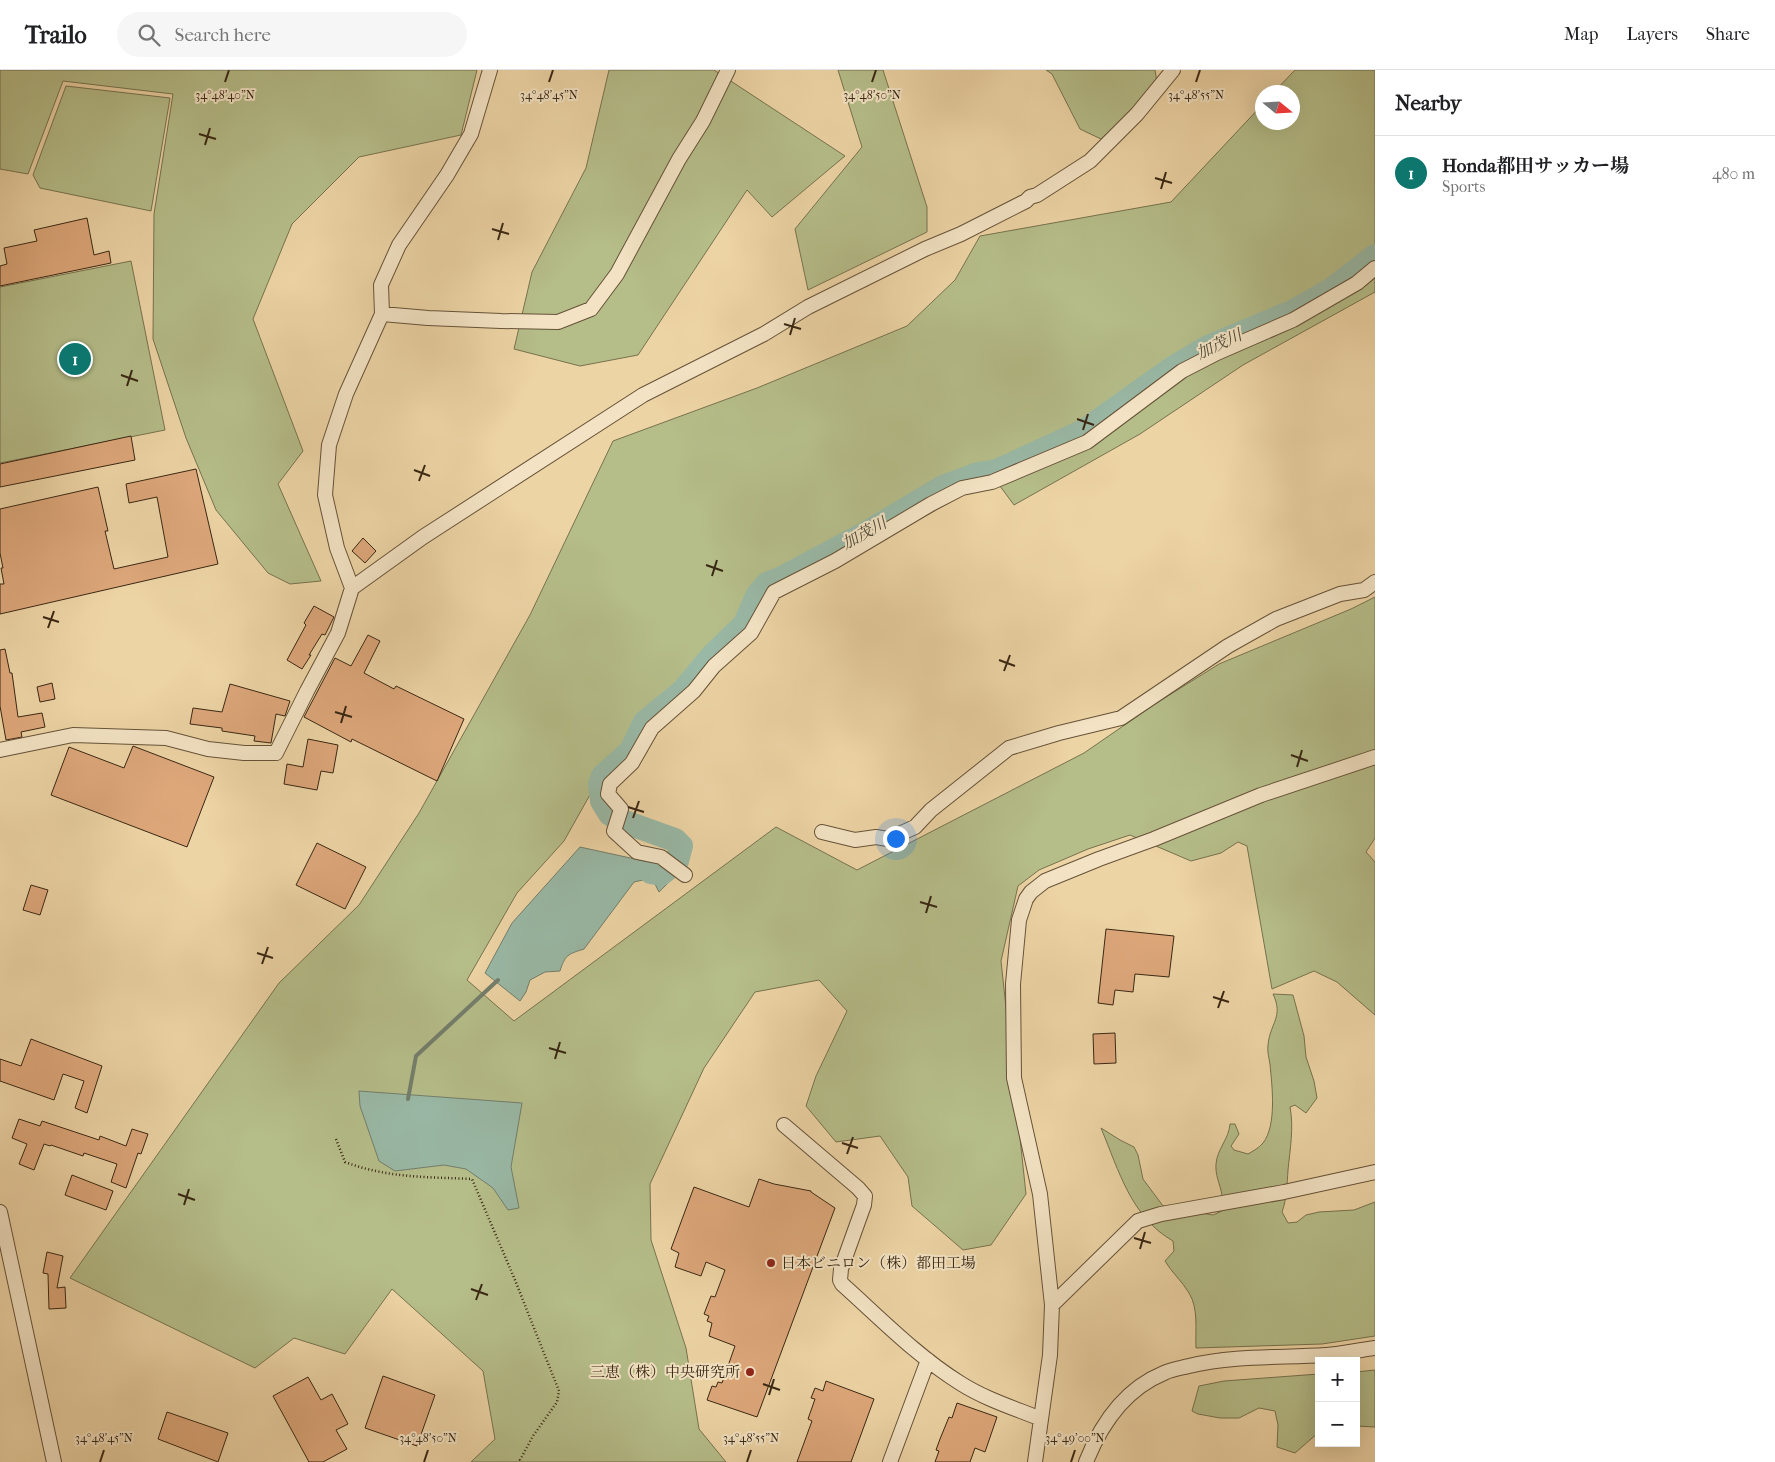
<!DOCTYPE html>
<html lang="en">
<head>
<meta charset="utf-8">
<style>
	:root { --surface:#fff; --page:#f6f6f6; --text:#202124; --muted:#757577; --line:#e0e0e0; --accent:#0f766e }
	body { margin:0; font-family:"IM FELL French Canon","Noto Serif JP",serif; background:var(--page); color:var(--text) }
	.controls { position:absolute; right:15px; bottom:15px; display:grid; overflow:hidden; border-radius:0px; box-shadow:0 5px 20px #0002 }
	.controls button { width:45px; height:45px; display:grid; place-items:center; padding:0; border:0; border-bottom:1px solid var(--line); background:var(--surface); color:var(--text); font:25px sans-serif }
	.compass { position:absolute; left:1255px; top:15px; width:45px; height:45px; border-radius:50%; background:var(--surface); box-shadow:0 5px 20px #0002; rotate:108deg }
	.you { position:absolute; left:895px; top:768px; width:18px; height:18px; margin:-12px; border:4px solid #fff; border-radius:50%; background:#1a73e8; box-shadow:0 0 0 8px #1a73e833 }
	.badge { display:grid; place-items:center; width:32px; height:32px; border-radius:50%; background:var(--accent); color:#fff; font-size:16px; font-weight:700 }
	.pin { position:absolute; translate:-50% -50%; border:2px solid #fff; box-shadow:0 1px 5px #0006 }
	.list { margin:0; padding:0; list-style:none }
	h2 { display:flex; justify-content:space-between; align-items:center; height:65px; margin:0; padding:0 20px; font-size:21px }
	h2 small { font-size:16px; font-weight:400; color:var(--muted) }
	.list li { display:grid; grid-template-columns:32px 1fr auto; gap:15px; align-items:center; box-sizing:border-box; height:75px; padding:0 20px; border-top:1px solid var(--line) }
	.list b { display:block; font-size:19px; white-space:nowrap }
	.list p { margin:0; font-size:16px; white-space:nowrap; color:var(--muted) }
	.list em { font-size:16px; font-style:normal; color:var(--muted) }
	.icon { flex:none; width:28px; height:28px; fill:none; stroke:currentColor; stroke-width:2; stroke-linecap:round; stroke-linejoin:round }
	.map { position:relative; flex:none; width:1375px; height:1392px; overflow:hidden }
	header { display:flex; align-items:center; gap:30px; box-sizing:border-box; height:70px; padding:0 25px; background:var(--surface); border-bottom:1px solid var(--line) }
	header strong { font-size:24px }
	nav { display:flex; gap:28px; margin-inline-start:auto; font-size:18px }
	.search { width:350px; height:45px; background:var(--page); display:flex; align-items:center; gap:12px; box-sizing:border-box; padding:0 18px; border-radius:28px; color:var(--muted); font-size:19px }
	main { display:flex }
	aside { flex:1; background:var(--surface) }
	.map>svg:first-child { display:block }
</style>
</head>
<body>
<header>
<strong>Trailo</strong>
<div class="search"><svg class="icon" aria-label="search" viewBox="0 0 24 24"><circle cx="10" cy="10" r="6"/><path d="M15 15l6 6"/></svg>Search here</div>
<nav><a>Map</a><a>Layers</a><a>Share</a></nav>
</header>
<main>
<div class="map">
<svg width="1375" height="1392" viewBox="0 0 1375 1392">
	<rect width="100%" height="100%" fill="#edd4a5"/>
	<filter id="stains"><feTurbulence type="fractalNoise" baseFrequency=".004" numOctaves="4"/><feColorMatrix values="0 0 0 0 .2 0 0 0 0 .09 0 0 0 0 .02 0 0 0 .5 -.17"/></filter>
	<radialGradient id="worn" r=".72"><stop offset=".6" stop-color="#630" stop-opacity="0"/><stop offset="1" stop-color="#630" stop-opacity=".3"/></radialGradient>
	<path fill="#b5bd89" stroke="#77724e" d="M 0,0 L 477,0 L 461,65 L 359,87 L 292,154 L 253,249 L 303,381 L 278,414 L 321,511 L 290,514 L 268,503 L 216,440 L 186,368 L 153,269 L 154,144 L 173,24 L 63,11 L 28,104 L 0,99 Z
		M 609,0 L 714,0 L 845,86 L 772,147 L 747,120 L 638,285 L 580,296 L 514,279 L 532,202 L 586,98 Z
		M 838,0 L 883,0 L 927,137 L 927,162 L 808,220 L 795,159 L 862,77 Z
		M 1046,0 L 1155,0 L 1158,19 L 1101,69 L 1080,59 L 1052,4 Z
		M 1295,0 L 1375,0 L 1375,222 L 1243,295 L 1140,364 L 1014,435 L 994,408 L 777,528 L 644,656 L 600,707 L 564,771 L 517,823 L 467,910 L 514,951 L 776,757 L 857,800 L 1084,683 L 1155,634 L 1219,594 L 1351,539 L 1375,527 L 1375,768 L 1366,782 L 1375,792 L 1375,945 L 1337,912 L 1314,901 L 1272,919 L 1247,776 L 1238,772 L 1221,783 L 1191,791 L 1130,765 L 1088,779 L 1039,800 L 1018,816 L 1001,891 L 1026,1124 L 991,1175 L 963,1180 L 912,1136 L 908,1107 L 880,1066 L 836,1072 L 806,1036 L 816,1006 L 847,941 L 819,910 L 755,922 L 704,998 L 650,1114 L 651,1170 L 686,1278 L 699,1359 L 726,1392 L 471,1392 L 495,1369 L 483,1301 L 392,1219 L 345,1284 L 294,1268 L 255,1298 L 70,1208 L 279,913 L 359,835 L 419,743 L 530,545 L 613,371 L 757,318 L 907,256 L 955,210 L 980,166 L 1171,132 L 1262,35 L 1262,52 L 1292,52 L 1292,22 L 1274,22 Z
		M 66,16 L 170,28 L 151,141 L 40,118 L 33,105 Z
		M 131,191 L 165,360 L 0,393 L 0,217 Z
		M 1273,924 L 1293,925 L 1304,966 L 1306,987 L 1314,1011 L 1317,1028 L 1306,1043 L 1295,1035 L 1290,1037 C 1294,1058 1290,1079 1288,1100 C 1287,1114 1287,1128 1282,1142 L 1288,1153 L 1297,1152 L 1306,1145 L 1319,1142 L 1354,1140 L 1375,1132 L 1375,1266 L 1322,1274 L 1196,1278 C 1195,1261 1199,1239 1189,1223 C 1182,1211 1172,1203 1165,1191 L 1174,1181 L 1173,1171 C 1131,1147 1119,1101 1101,1058 L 1120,1070 L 1134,1077 L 1138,1085 L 1143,1109 L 1163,1136 L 1213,1145 L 1222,1141 C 1222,1136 1223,1130 1222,1125 C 1220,1114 1215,1105 1216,1094 C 1217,1079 1229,1069 1230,1054 L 1235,1054 L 1239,1064 L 1231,1076 L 1234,1080 L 1248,1084 C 1253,1081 1259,1078 1263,1073 C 1277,1055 1272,1016 1270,994 C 1269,988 1267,981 1268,975 C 1270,953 1284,947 1273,924 Z
		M 1375,1300 L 1375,1357 L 1356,1356 L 1356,1302 Z
		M 1319,1304 L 1319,1362 L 1295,1383 L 1277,1377 L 1278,1355 L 1275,1341 L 1259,1338 L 1239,1348 L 1220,1348 L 1198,1344 L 1192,1341 L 1199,1316 L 1224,1311 Z"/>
	<path fill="#99b8a5" stroke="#737e6b" d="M 580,777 L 658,794 L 676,805 L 659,822 L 652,808 L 634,812 L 584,879 C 568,884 565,885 560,901 L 545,902 L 530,910 L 526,922 L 520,931 L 485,903 L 512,853 Z
		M 359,1021 L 522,1033 L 511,1097 L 519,1138 L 508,1140 L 493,1118 L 466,1099 L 444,1095 L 395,1101 L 379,1091 L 360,1036 Z"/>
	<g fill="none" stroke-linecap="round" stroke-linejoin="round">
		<path stroke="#737e6b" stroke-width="4" d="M 408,1029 L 416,986 L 498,910"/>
		<path stroke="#99b8a5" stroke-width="24" d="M 651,802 L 661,804 L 677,791 L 681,776 L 675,770 L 622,751 L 610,744 L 602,731 L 600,714 L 603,706 L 631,681 L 645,652 L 683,621 L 713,585 L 745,554 L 757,526 L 767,514 L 780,509 L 866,463 L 943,417 L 978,404 L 997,401 L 1084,361 L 1174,297 L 1208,277 L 1294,241 L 1331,220 L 1375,186"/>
	</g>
	<path fill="#dda77a" stroke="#392713" d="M 87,148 L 94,185 L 109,181 L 111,193 L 0,216 L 0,196 L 7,194 L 4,178 L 37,171 L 34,160 Z
		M 131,366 L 135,390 L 0,417 L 0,394 Z
		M 196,399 L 218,494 L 0,544 L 0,514 L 4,514 L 1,498 L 3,498 L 0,483 L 0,439 L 98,417 L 108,461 L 105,461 L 114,499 L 168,487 L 157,427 L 129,433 L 126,414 Z
		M 363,468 L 376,481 L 365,493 L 352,481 Z
		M 314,536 L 334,547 L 325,565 L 322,564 L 309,585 L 311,585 L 302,599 L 287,590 L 306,555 L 304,553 Z
		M 368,565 L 380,571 L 364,603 L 394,619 L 396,616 L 464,649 L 437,711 L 352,669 L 351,672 L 304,647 L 335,588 L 351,596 Z
		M 5,579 L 10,603 L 12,603 L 18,647 L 42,643 L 45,657 L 21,662 L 22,667 L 6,670 L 0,636 L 0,580 Z
		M 52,613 L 55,629 L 40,632 L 37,617 Z
		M 230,614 L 290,631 L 285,646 L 276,644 L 271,673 L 254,671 L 255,666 L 222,661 L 222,658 L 190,654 L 193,638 L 222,642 Z
		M 308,669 L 338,675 L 333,703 L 321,701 L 317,720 L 284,714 L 287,694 L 303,697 Z
		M 133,676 L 214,707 L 187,777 L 51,725 L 69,677 L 124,698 Z
		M 317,773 L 366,797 L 345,839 L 296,815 Z
		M 31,815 L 48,820 L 40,845 L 23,840 Z
		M 1106,859 L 1174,866 L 1169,907 L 1135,904 L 1133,922 L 1115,920 L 1113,935 L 1098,933 Z
		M 1115,963 L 1116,993 L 1094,994 L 1093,964 Z
		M 31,969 L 102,996 L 87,1043 L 75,1038 L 84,1011 L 63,1004 L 54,1030 L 0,1011 L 0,989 L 21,996 Z
		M 19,1049 L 40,1056 L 42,1051 L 99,1070 L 100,1066 L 126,1076 L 132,1059 L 148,1064 L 141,1084 L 138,1083 L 126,1118 L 111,1112 L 117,1094 L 84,1083 L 83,1086 L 51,1075 L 50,1076 L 44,1074 L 34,1100 L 19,1094 L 27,1074 L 12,1068 Z
		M 72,1105 L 113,1121 L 106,1140 L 65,1125 Z
		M 759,1109 L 774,1114 L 811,1121 L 811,1122 L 835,1138 L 757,1347 L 707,1330 L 712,1316 L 716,1317 L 718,1312 L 722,1313 L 735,1276 L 709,1266 L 712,1253 L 707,1251 L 709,1246 L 704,1244 L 711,1226 L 715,1227 L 725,1200 L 706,1192 L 701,1206 L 675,1197 L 679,1183 L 671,1179 L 694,1117 L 749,1137 Z
		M 47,1182 L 63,1186 L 57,1218 L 65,1217 L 66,1238 L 49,1239 L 48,1204 L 43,1203 Z
		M 383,1306 L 435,1325 L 417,1376 L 365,1358 Z
		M 308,1307 L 321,1330 L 332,1324 L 348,1354 L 336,1360 L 347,1379 L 323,1392 L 309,1392 L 273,1326 Z
		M 826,1311 L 874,1329 L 851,1392 L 797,1392 L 812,1351 L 808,1349 L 815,1329 L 811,1328 L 815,1318 L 823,1321 Z
		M 957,1333 L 997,1347 L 985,1382 L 975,1378 L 970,1392 L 935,1392 L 939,1381 L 936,1380 L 940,1369 L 949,1347 L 952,1348 Z
		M 167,1342 L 228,1363 L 218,1392 L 158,1369 Z"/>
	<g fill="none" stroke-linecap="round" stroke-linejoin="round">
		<defs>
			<path id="minor" d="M 382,244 L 381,215 L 399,175 L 447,105 L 471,64 L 490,0
				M 352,518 L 423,467 L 643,325 L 764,264 L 808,237 L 925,179 L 961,164 L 1026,131 L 1030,127 L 1037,125 L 1090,91 L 1137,44 L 1173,0
				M 0,680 L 73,665 L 166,668 L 208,679 L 244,683 L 276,683 L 307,621 L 338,563 L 352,518 L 337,478 L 325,425 L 329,375 L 346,324 L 382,244 L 428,248 L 501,251 L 558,252 L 591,239 L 617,204 L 679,89 L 703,51 L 728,0
				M 822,762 L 855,770 L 876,767 L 888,769 L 915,757 L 931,740 L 1009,678 L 1059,663 L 1121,648 L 1228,576 L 1276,549 L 1340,524 L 1364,520 L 1375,512
				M 685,805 L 661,787 L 637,782 L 614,761 L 621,739 L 608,724 L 610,714 L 632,693 L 652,658 L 694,621 L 714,596 L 751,563 L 774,522 L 835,491 L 931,434 L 962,418 L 992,412 L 1087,372 L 1182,301 L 1217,283 L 1293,250 L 1357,213 L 1375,198
				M 784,1055 L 858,1118 L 865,1126 L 864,1135 L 841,1199 L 840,1210 L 842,1214 C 880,1248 918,1287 960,1313 C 985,1329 1014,1338 1041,1349
				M 0,1142 L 54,1392
				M 1052,1235 L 1138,1151 L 1161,1144 L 1284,1122 L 1375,1102
				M 890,1392 L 928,1290
				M 1035,1392 L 1050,1285 L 1052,1235 L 1040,1124 L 1014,1008 L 1013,914 L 1019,850 L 1026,829 L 1031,822 L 1045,811 L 1099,789 L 1154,769 L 1261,725 L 1375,687
				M 1086,1392 C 1101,1354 1125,1319 1164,1303 C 1172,1299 1181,1298 1189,1296 C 1234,1285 1281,1288 1326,1285 C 1342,1284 1359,1280 1375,1278"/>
		</defs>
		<use href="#minor" stroke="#665238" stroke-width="16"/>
		<path stroke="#392713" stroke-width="2.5" stroke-dasharray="1 2.5" stroke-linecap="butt" d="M 336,1069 L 345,1092 C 387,1108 428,1107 472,1109 L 515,1210 L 559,1321 L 557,1332 L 533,1366 L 520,1390 L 522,1392"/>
		<use href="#minor" stroke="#f3e3c4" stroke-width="14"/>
	</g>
	<path fill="none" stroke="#392713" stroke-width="2" d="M 225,12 L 229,0M 549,12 L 553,0M 872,12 L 876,0M 1196,12 L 1200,0M 199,64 L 216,69M 205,75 L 210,58M 1155,108 L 1172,113M 1161,119 L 1166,102M 492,159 L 509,164M 498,170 L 503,153M 784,254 L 801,259M 790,265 L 795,248M 121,305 L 138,311M 127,316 L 132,300M 1077,349 L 1094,355M 1083,360 L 1088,344M 414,400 L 430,406M 419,411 L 425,395M 706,495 L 723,501M 712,506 L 717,490M 43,547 L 59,552M 48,558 L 54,541M 999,590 L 1015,596M 1004,601 L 1010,585M 335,642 L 352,647M 341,653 L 346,636M 1291,685 L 1308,691M 1297,697 L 1302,680M 628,737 L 644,742M 633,748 L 639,731M 920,832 L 937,837M 926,843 L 931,826M 257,883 L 273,888M 262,894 L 268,877M 1213,927 L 1229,932M 1218,938 L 1224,921M 549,978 L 566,983M 555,989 L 560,972M 842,1073 L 858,1078M 847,1084 L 853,1067M 178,1124 L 195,1130M 184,1135 L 189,1119M 1134,1168 L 1151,1173M 1140,1179 L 1145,1162M 471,1219 L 488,1225M 476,1230 L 482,1214M 763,1314 L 780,1320M 769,1325 L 774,1309M 100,1392 L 104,1380M 424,1392 L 428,1380M 747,1392 L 751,1380M 1071,1392 L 1075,1380"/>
	<g fill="#8f2418" stroke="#f3e3c4" stroke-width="2">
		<circle cx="771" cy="1193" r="5"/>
		<circle cx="750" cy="1302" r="5"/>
	</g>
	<g text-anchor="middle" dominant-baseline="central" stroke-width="4" stroke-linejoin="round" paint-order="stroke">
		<g font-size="15" fill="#392713" stroke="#f3e3c4" text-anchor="start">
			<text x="781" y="1193">日本ビニロン（株）都田工場</text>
			<text x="740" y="1302" text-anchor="end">三恵（株）中央研究所</text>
		</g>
		<g font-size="16" font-style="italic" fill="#514b38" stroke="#f3e3c4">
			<text transform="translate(1219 274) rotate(-25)">加茂川</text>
			<text transform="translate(864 463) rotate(-29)">加茂川</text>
		</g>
	</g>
	<g font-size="12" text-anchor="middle" fill="#392713" stroke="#f3e3c4" stroke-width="4" stroke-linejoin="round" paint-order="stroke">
		<text x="225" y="29">34°48'40"N</text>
		<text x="549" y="29">34°48'45"N</text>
		<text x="872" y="29">34°48'50"N</text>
		<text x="1196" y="29">34°48'55"N</text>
		<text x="104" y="1372">34°48'45"N</text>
		<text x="428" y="1372">34°48'50"N</text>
		<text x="751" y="1372">34°48'55"N</text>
		<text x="1075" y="1372">34°49'00"N</text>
	</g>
	<rect width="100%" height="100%" filter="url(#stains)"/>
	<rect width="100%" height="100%" fill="url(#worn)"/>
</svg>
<div class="controls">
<button>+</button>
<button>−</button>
</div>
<svg class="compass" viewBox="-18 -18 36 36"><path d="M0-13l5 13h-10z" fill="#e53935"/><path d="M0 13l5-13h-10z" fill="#757577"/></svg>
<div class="you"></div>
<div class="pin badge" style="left:75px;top:289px">1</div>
</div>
<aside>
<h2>Nearby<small></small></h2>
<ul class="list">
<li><span class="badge">1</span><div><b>Honda都田サッカー場</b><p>Sports</p></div><em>480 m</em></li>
</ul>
</aside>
</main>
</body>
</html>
